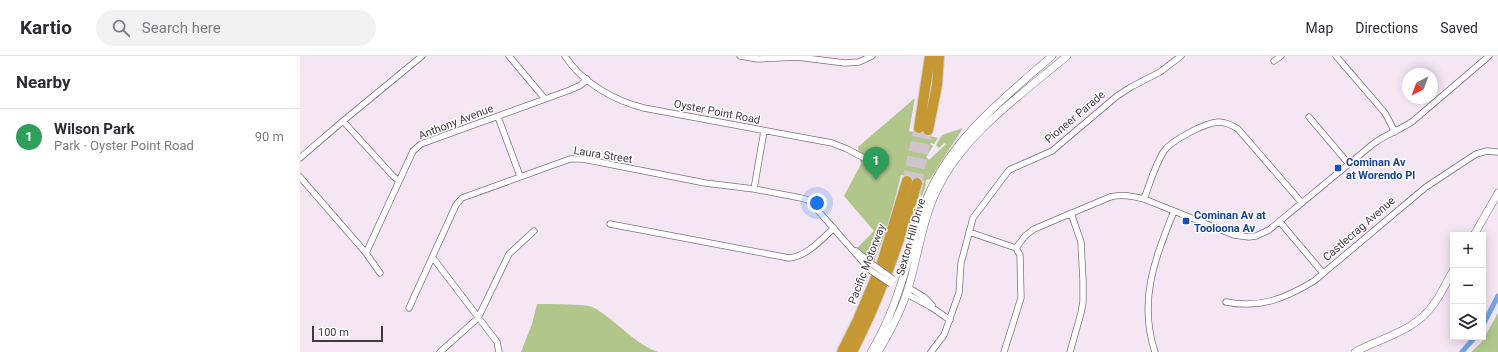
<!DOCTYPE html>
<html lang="en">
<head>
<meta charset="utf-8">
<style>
	:root { --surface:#fff; --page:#f2f2f3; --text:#2b2b33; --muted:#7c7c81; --line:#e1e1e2; --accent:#ea580c }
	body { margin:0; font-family:Roboto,sans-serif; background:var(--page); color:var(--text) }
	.controls { position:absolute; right:12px; bottom:12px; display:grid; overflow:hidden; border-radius:0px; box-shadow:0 2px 10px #0003 }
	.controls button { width:36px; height:36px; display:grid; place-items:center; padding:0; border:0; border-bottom:1px solid var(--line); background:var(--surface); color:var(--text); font:20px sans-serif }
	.compass { position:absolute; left:1102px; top:12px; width:36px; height:36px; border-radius:50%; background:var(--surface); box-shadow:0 2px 10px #0003; rotate:221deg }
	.scale { position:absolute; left:12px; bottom:10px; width:71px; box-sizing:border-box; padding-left:4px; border:2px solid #413b40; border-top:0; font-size:11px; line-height:14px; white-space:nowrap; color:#413b40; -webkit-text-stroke:3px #fff; paint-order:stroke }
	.you { position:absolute; left:517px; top:147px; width:14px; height:14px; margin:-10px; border:3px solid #fff; border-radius:50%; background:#1a73e8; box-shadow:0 0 0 6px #1a73e833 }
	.badge { display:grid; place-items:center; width:26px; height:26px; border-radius:50%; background:var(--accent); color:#fff; font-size:13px; font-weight:700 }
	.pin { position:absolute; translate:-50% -33px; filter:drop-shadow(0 1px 2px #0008) }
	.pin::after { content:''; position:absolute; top:21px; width:14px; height:12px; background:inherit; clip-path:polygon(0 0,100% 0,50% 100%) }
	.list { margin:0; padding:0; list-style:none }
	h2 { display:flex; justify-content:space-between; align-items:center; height:52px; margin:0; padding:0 16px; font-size:17px }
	h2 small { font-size:13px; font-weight:400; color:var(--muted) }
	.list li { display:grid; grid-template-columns:26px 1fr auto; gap:12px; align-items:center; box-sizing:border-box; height:56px; padding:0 16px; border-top:1px solid var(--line) }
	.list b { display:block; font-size:15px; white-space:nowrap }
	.list p { margin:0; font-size:13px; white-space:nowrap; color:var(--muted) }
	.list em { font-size:13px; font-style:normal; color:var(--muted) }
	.icon { flex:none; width:22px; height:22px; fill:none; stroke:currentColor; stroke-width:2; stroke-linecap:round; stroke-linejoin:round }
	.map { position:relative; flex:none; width:1198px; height:296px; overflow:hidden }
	header { display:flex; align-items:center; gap:24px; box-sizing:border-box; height:56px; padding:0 20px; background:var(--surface); border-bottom:1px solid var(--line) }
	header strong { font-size:19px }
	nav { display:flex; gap:22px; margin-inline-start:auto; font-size:14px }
	.search { width:280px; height:36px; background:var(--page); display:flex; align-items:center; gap:10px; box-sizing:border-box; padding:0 14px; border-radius:22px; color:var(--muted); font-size:15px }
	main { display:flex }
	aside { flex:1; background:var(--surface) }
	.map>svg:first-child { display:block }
</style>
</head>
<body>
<header>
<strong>Kartio</strong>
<div class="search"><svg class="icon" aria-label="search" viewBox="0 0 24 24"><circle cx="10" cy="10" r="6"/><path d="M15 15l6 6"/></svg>Search here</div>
<nav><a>Map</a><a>Directions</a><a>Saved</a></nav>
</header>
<main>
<aside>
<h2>Nearby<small></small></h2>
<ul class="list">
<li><span class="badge" style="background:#2e9e5b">1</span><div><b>Wilson Park</b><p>Park · Oyster Point Road</p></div><em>90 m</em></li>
</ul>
</aside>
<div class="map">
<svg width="1198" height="296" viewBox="0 0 1198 296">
	<rect width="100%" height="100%" fill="#f5e6f3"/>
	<path fill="#b0c68b" d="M 615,42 L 609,75 L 638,82 L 634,88 L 631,87 L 630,88 L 633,90 L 626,101 L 629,104 L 646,88 L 644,87 L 639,92 L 636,89 L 642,79 L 663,72 L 630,123 L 626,124 L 625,132 L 622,140 L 620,139 L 624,125 L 601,119 L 589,166 L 574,206 L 557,192 L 574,175 L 544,140 L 561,108 L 558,91 Z
		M 237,248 C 247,248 286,248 292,251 C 316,263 331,286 358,296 L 221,296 L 232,268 Z
		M 1198,257 L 1198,296 L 1171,296 L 1181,287 Z"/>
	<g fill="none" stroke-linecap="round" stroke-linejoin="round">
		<path stroke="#73a6e5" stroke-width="5" d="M 1183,269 L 1198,240
			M 1162,296 L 1175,281"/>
		<path stroke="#d1c4cf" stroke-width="10" stroke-dasharray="10 5" stroke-linecap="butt" d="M 607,125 L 619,72
			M 617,127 L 628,74"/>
		<defs>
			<path id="minor" d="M 209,0 L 245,43
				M 265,0 C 281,26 315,45 344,52 L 532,87 L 547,93 L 577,109
				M 440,0 L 458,3 L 497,1 L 545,7 L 559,6 L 572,0
				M 1036,0 L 1085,57 L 1095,76
				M 974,5 L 981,0
				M 198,61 L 220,120
				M 1009,61 L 1048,107
				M 43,65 L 93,120 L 99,125
				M 0,102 L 43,65 L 122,0
				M 0,121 L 66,197 L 80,217
				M 454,133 L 464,75
				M 844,143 C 850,127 855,109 864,95 C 872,84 905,67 918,66 C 925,66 932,69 938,73 L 1002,147
				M 980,166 L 1023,217
				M 310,168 L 489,202 C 506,201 522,183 534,172
				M 669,176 L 716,192
				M 716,192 L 725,180 L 734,173 L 810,141 C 822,138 832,140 844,143 L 934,179 L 949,181 L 956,180 L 969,174 L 1073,88 C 1085,79 1100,74 1113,65 L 1189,0
				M 556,195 L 572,208
				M 66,197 L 113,95 L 121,88 L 270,34 L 281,29 L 287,23
				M 133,202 L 197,286 L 199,296
				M 609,232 L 624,241 L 632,249
				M 607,238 L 631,251 L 650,264
				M 926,246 C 960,253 986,242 1014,225 L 1126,131 L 1176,98 L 1187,95 L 1198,96
				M 109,252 L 156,149 L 162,142 L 270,103 L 283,103 L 405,127 L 454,133 L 501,142 L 508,144 L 514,150 L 570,214
				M 140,296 L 178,262 L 209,198 L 234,175
				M 631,296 L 644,279 L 659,237 L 661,207 L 673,162 L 709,114 L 752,95 L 817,40 L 831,31 L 860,16 L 881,0
				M 704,296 L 721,242 L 720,199 L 716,192
				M 770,296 L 781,257 L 783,246 L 783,225 L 781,186 L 771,157
				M 855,296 C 838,244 855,203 874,155"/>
			<path id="tertiary" d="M 1174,179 L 1198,137
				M 571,296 C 590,265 601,230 611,195 C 616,177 620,159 627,142 C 651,83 705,41 752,0
				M 578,296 C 590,276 601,256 608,233 C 618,201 622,165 637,134 C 663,79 721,39 767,0
				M 1055,296 C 1081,282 1115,275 1133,249 C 1141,239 1146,226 1153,215"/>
			<path id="motorway" d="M 619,72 L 630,0
				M 628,74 L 637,29 L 639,0
				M 542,296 L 557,266 L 581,210 L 607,125
				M 552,296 C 580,242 599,186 617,127"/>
		</defs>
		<use href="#minor" stroke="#7e717c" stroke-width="7"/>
		<use href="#tertiary" stroke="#7e717c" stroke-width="8"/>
		<use href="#motorway" stroke="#d1d0d1" stroke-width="12"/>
		<use href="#minor" stroke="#fff" stroke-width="5.5"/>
		<use href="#tertiary" stroke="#fff" stroke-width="7"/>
		<use href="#motorway" stroke="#c59834" stroke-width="10"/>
		<defs>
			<path id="minor-bridge" d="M 572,208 L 593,223
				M 570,214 L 591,228"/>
		</defs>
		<use href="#minor-bridge" stroke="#7e717c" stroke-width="7" stroke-linecap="butt"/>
		<use href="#minor-bridge" stroke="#fff" stroke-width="5.5"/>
	</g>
	<g fill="#1a4fb4" stroke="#fff" stroke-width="1.5">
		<rect x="1034" y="108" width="8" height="8" rx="2"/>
		<rect x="882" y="161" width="8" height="8" rx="2"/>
	</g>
	<g text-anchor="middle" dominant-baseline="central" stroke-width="3" stroke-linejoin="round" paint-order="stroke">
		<g font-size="11" fill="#413b40" stroke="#fff">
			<text transform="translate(417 56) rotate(11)">Oyster Point Road</text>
			<text transform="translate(775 61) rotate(-40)">Pioneer Parade</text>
			<text transform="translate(156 66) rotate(-21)">Anthony Avenue</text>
			<text transform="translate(303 99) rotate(9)">Laura Street</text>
			<text transform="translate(1059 173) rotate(-41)">Castlecrag Avenue</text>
			<text transform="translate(611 181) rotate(-74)">Sexton Hill Drive</text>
			<text transform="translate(567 208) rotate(-69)">Pacific Motorway</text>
		</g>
		<g font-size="11" font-weight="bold" fill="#164399" stroke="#fff" text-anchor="start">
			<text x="1046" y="106">Cominan Av<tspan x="1046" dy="13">at Worendo Pl</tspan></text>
			<text x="894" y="159">Cominan Av at<tspan x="894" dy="13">Tooloona Av</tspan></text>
		</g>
	</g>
</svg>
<div class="controls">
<button>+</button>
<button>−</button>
<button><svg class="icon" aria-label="layers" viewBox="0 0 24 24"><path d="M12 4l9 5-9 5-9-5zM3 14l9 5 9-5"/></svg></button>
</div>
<svg class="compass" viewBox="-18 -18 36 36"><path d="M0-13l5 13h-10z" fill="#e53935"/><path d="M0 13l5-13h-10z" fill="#7c7c81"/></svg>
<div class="scale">100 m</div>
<div class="you"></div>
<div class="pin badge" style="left:576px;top:124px;background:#2e9e5b">1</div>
</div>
</main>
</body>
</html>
